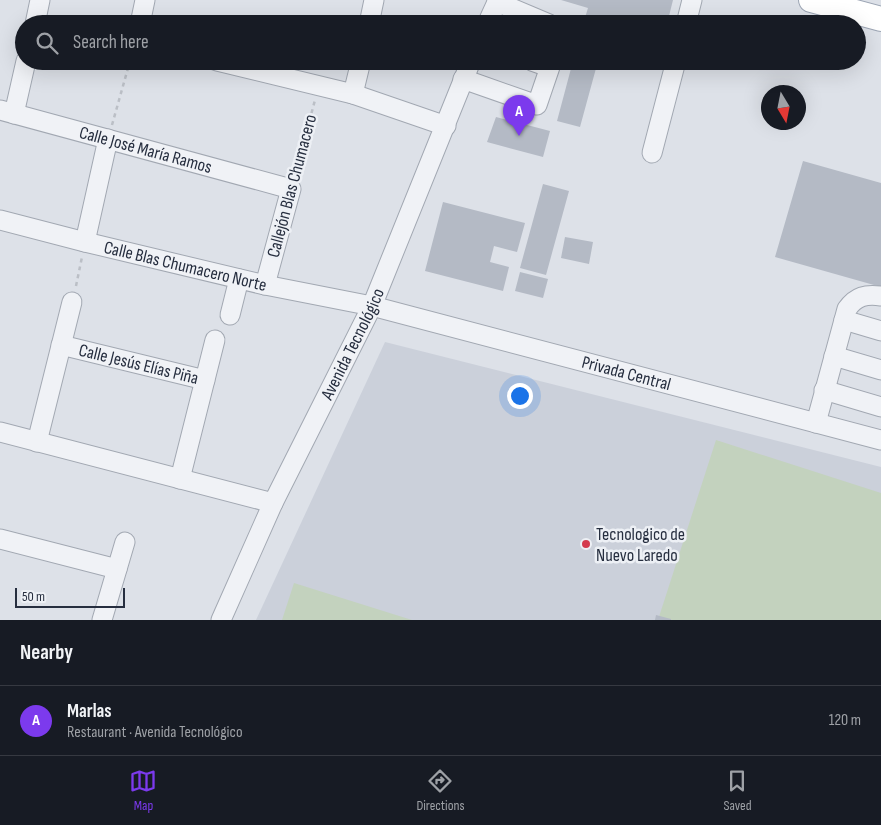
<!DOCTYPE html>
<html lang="en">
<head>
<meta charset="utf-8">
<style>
	:root { --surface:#171b24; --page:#242831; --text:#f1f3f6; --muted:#9ea1a6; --line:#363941; --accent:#7c3aed }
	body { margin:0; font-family:"Sofia Sans Condensed",sans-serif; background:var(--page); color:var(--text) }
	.compass { position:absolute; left:761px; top:85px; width:45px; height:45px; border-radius:50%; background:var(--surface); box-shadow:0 5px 20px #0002; rotate:170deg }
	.scale { position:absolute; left:15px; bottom:12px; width:110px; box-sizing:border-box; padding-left:5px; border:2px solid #262e3f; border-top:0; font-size:14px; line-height:18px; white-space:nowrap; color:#262e3f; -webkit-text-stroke:4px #edf0f5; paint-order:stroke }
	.you { position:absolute; left:519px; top:395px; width:18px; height:18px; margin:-12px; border:4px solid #fff; border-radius:50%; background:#1a73e8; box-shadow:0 0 0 8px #1a73e833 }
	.badge { display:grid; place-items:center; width:32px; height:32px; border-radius:50%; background:var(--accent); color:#fff; font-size:16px; font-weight:700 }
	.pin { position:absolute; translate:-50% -41px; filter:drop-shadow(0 1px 2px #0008) }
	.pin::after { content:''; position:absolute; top:26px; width:18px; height:15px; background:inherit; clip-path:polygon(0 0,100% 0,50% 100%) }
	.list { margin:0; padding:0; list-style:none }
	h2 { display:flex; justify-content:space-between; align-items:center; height:65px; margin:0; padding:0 20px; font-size:21px }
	h2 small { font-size:16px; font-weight:400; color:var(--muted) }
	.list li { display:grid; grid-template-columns:32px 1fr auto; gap:15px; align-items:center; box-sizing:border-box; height:70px; padding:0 20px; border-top:1px solid var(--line) }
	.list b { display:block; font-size:19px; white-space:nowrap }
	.list p { margin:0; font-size:16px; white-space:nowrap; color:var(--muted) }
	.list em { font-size:16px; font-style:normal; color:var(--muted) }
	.icon { flex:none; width:28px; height:28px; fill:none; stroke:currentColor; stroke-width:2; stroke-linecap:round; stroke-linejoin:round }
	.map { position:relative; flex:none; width:881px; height:620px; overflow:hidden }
	.search { position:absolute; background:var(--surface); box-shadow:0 5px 20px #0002; left:15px; right:15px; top:15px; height:55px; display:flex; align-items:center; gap:12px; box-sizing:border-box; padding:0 18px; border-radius:28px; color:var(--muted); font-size:19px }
	.sheet { height:135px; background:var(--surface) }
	nav { display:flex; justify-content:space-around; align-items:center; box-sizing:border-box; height:70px; border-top:1px solid var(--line); background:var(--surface); font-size:14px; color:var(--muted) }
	nav a { display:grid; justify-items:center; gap:2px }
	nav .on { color:var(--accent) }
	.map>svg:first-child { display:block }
</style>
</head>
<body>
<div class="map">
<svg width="881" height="620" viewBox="0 0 881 620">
	<rect width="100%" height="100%" fill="#dde1e8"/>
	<path fill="#cbd0da" d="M 385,342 L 881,467 L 881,620 L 256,620 Z"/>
	<path fill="#c3d2be" d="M 716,440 L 881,493 L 881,620 L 658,620 Z
		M 294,583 L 412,620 L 282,620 Z"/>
	<path fill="#b4bac5" d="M 561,0 L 673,0 L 667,24 L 639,24 L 609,16 L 607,24 L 583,24 L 588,8 Z
		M 573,61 L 598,61 L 580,127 L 557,121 Z
		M 496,117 L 550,131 L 543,157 L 487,142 Z
		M 803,161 L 881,183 L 881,287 L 775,257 Z
		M 543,184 L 569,191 L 546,275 L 520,268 Z
		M 443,202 L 525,223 L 517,252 L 494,246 L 490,262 L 509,267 L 503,291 L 425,271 Z
		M 565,237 L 593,242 L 589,264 L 561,258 Z
		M 520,272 L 548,279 L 543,298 L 515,291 Z
		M 656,615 L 671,619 L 671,620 L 655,620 Z"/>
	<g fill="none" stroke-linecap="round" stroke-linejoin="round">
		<defs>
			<g id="minor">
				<path d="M 497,2 L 549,24"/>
				<path d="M 35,24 L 40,0"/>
				<path d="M 140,24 L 145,0"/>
				<path d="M 369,24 L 374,0"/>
				<path d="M 487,24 L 498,0"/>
				<path d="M 686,24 L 692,0"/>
				<path d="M 217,61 L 353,94 L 446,126"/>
				<path d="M 532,61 L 549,67"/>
				<path d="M 463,79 L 537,105 L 552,61"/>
				<path d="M 353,94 L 361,61"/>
				<path id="s1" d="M 0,110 L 291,189 L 265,285"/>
				<path d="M 14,114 L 26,61"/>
				<path d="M 652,153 L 676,61"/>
				<path id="s2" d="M 0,220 L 85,242 L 265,285 L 372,306 L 881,440"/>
				<path d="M 85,242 L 108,139"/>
				<path d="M 230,315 L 239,279"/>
				<path d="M 844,320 L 881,331"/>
				<path id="s3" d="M 61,345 L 205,380"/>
				<path d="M 834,356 L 881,370"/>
				<path d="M 824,390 L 881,407"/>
				<path d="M 816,423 L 847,309 C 856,296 866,294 881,296"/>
				<path d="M 0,432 L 273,503"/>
				<path d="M 37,442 L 72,302"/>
				<path d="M 180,479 L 215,340"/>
				<path d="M 0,539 L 117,569"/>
				<path d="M 102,620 L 125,542"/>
				<path id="s4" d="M 221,620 L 273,503 L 372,306 L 471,61"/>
			</g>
			<path id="major" d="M 811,0 L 881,19"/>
		</defs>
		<use href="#minor" stroke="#a2a8b2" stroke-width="21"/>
		<use href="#major" stroke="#9ca5b4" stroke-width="26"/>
		<path stroke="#bbbfc6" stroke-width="2.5" stroke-dasharray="4 4" stroke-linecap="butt" d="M 112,125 L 130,61
			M 295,175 L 315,100
			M 76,286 L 82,257"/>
		<use href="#minor" stroke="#f0f2f6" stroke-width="19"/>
		<use href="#major" stroke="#fff" stroke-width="24"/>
	</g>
	<circle fill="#d43b4e" stroke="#edf0f5" stroke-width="2" cx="586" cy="544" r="5"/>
	<g text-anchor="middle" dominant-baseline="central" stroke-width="5" stroke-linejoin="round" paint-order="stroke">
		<g font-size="18" fill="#262e3f" stroke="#edf0f5">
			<text stroke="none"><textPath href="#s1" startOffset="151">Calle José María Ramos</textPath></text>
			<text transform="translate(292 186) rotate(-75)">Callejón Blas Chumacero</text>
			<text stroke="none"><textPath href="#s2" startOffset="191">Calle Blas Chumacero Norte</textPath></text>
			<text stroke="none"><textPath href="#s4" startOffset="306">Avenida Tecnológico</textPath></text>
			<text stroke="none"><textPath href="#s3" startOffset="80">Calle Jesús Elías Piña</textPath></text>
			<text stroke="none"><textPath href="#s2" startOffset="645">Privada Central</textPath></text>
		</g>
		<g font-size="18" fill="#262e3f" stroke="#edf0f5" text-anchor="start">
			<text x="596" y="534">Tecnologico de<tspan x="596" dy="21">Nuevo Laredo</tspan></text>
		</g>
	</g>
</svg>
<svg class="compass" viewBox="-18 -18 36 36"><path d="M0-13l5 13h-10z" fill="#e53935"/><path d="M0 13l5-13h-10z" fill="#9ea1a6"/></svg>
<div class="scale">50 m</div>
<div class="you"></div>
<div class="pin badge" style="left:519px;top:136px">A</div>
<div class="search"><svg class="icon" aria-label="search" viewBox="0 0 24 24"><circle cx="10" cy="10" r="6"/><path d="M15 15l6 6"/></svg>Search here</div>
</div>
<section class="sheet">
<h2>Nearby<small></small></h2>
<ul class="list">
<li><span class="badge">A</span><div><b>Marlas</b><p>Restaurant · Avenida Tecnológico</p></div><em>120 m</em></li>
</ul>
</section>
<nav>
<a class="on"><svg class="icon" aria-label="map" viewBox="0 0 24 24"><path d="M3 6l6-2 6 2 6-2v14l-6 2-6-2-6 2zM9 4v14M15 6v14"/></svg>Map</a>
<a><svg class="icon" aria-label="directions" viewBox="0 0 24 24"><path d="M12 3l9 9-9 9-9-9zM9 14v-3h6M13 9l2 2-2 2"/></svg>Directions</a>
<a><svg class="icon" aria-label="saved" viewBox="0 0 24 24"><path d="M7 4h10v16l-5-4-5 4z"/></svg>Saved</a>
</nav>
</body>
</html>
